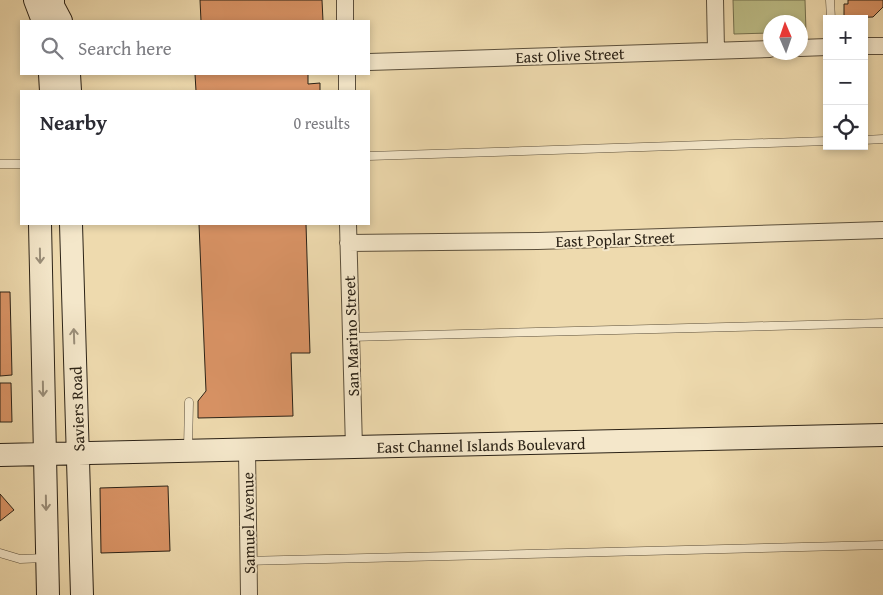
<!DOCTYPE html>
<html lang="en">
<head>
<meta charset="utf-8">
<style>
	:root { --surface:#fff; --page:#f7f7f7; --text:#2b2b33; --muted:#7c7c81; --line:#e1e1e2 }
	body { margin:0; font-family:"Gentium Book Plus",serif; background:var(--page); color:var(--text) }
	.controls { position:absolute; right:15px; top:15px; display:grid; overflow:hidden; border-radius:0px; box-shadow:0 2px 8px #0003 }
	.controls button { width:45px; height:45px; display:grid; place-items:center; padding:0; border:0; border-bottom:1px solid var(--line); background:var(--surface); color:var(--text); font:25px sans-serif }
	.compass { position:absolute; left:763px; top:15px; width:45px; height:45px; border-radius:50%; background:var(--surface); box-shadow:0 2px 8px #0003; rotate:358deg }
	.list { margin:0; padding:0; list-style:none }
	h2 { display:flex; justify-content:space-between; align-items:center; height:65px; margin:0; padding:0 20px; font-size:21px }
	h2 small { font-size:16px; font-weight:400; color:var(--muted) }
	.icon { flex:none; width:28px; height:28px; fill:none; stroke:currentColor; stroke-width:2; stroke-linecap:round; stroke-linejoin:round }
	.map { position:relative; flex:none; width:883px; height:595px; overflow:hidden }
	.search { position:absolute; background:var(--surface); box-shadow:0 2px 8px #0003; left:20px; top:20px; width:350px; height:55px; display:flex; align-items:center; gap:12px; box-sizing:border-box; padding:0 18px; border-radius:0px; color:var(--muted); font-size:19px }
	.panel { position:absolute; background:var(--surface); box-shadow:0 2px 8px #0003; left:20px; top:90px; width:350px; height:135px; border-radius:0px }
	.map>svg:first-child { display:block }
</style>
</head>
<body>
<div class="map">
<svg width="883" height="595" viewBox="0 0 883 595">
	<rect width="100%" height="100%" fill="#eedaae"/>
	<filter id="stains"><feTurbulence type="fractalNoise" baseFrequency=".004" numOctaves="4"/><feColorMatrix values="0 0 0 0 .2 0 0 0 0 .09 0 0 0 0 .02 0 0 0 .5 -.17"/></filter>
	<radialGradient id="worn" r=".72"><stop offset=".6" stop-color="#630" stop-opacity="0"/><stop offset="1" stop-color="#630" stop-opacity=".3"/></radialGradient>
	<path fill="#bdbe88" stroke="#74704f" d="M 733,0 L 805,0 L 806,32 L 801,32 L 800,22 L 770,22 L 770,33 L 734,34 Z"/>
	<path fill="#d99365" stroke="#2b2216" d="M 200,0 L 322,0 L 323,21 L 201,21 Z
		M 848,0 L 883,0 L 883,7 L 873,17 L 844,18 L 844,4 L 848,4 Z
		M 195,74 L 308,74 L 308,84 L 320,83 L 320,91 L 196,91 Z
		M 199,224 L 306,224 L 310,353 L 291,353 L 293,416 L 198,418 L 198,401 L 206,391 Z
		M 0,292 L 10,292 L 12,375 L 0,376 Z
		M 0,383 L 11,383 L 12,422 L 0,422 Z
		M 168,486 L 170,551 L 101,553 L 100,488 Z
		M 0,494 L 14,510 L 0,521 Z"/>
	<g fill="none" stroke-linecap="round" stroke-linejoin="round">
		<defs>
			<path id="service" d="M 830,0 L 831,19
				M 864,140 L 883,139
				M 369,156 L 827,141
				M 0,164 L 21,164
				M 350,337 L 883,323
				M 188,448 L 189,402
				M 0,553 L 20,559 L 45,558
				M 248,561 L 883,545"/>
			<path id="minor" d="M 345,0 L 345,21
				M 715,0 L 716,50
				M 864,46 L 883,46
				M 800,48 L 827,47
				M 369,62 L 770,49
				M 347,74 L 347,91
				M 348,224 L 354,448
				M 348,243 L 538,241 L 883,230
				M 247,451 L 249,595"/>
			<path id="secondary" d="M 35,0 L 43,21
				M 53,0 L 53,6 L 61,21
				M 50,74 L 51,91
				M 69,74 L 70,91
				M 40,224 L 48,595
				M 71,224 L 82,595
				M 0,455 L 883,435"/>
		</defs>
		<use href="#service" stroke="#5c503c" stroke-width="9"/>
		<use href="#minor" stroke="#5c503c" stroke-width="18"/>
		<use href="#secondary" stroke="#2b2216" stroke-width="24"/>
		<use href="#service" stroke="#f4e7ca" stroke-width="8"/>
		<use href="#minor" stroke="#f4e7ca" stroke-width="16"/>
		<use href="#secondary" stroke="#f4e7ca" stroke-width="22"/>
	</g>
	<defs><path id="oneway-shaft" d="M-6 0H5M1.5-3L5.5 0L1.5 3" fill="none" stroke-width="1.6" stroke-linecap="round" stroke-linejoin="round" transform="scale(1.25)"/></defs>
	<g stroke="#9a8e79">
		<use href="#oneway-shaft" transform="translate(40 256) rotate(89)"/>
		<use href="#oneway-shaft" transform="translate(74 336) rotate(-92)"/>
		<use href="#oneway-shaft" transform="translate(43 389) rotate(89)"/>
		<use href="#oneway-shaft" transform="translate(46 503) rotate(89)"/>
	</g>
	<g text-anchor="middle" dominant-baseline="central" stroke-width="4" stroke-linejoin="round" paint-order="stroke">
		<g font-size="16" fill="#2b2216" stroke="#f4e7ca">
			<text transform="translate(570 55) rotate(-2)">East Olive Street</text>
			<text transform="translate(615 239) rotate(-2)">East Poplar Street</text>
			<text transform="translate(351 336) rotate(-92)">San Marino Street</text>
			<text transform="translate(77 409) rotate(-92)">Saviers Road</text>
			<text transform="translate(481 445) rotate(-1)">East Channel Islands Boulevard</text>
			<text transform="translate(248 523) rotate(-91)">Samuel Avenue</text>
		</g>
	</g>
	<rect width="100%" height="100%" filter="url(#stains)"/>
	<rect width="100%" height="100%" fill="url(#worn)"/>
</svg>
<div class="controls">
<button>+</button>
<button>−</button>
<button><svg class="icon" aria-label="locate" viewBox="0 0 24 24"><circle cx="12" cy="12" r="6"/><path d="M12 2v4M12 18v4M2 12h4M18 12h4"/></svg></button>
</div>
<svg class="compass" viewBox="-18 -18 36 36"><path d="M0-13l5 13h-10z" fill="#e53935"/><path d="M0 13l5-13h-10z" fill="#7c7c81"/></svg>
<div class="search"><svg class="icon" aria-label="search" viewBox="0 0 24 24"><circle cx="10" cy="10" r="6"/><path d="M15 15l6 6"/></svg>Search here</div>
<section class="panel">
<h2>Nearby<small>0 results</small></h2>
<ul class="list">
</ul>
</section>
</div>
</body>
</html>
